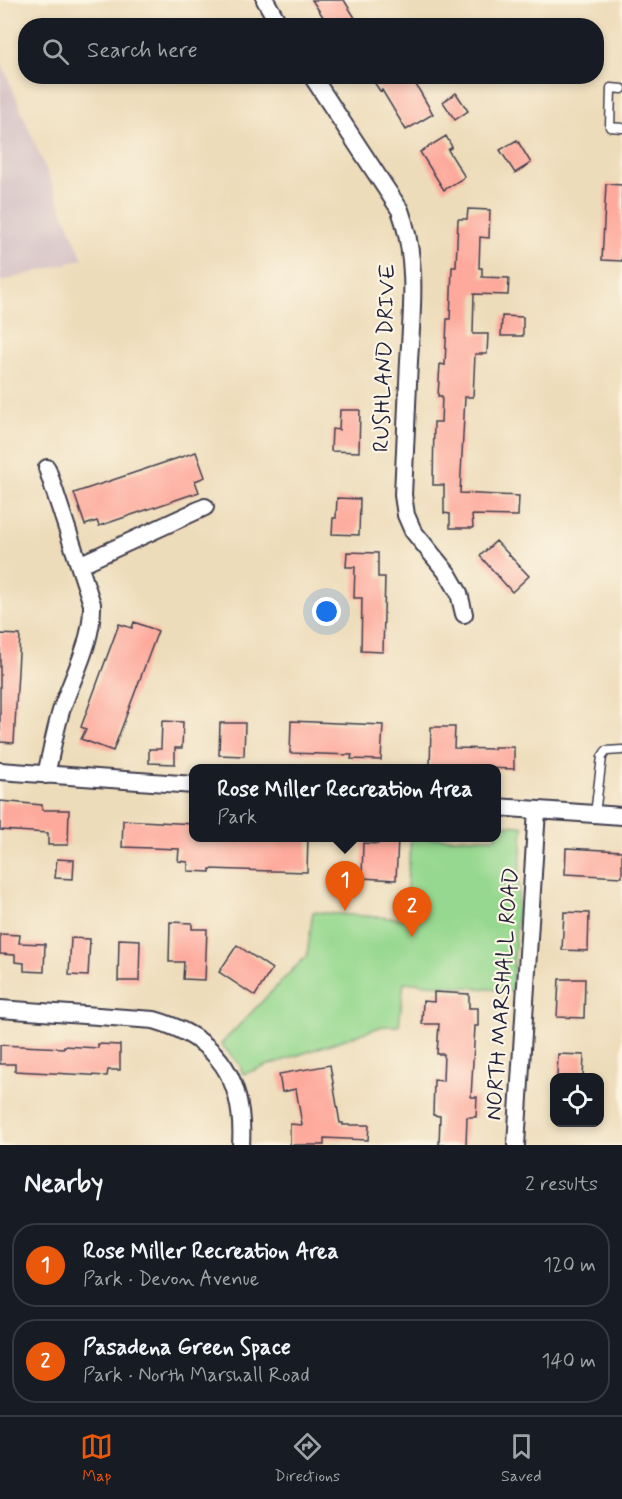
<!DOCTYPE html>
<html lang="en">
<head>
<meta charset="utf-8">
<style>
	:root { --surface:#171b24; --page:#20242c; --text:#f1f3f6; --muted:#9ea1a6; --line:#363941; --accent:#ea580c }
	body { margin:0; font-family:Mynerve,sans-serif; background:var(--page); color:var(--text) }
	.controls { position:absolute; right:18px; bottom:18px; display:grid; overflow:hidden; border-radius:12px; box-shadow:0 3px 9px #0003 }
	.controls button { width:54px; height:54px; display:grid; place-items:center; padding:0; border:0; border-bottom:2px solid var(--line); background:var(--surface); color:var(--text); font:30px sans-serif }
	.you { position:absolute; left:327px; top:612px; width:21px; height:21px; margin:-15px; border:4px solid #fff; border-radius:50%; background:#1a73e8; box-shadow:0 0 0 9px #1a73e833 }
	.badge { display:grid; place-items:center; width:39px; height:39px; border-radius:50%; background:var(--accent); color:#fff; font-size:20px; font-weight:700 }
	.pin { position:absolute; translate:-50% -50px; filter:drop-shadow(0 2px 3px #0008) }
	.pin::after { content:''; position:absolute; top:32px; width:21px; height:18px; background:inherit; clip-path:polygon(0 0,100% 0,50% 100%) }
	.popup { position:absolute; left:189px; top:764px; width:312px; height:78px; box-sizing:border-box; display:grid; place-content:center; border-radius:12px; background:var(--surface); filter:drop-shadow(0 2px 4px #0005); font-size:20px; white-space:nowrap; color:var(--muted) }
	.popup b { font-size:22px; color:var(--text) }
	.popup::after { content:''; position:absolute; left:50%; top:100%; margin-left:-12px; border:12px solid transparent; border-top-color:var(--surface) }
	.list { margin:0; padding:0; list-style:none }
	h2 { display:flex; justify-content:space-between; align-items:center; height:78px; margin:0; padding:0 24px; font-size:26px }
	h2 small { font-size:20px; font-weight:400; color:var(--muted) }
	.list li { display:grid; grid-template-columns:39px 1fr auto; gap:18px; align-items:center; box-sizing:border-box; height:84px; margin:0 12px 12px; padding:0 12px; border:2px solid var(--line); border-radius:24px }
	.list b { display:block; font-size:22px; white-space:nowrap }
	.list p { margin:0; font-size:20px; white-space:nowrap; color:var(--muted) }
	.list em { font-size:20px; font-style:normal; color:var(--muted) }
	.icon { flex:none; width:33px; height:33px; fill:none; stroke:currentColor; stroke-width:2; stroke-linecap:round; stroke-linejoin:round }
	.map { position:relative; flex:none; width:622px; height:1145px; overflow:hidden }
	.search { position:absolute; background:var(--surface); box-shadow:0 3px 9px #0003; left:18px; right:18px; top:18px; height:66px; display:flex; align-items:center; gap:15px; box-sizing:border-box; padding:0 21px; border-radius:24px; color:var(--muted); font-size:22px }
	.sheet { height:270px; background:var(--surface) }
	nav { display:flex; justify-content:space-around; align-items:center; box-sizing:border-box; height:84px; border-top:2px solid var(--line); background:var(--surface); font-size:16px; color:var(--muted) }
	nav a { display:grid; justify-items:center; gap:3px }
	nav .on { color:var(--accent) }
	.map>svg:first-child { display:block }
</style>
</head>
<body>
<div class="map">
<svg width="622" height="1145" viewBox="0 0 622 1145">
	<rect width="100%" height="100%" fill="#fcf5e5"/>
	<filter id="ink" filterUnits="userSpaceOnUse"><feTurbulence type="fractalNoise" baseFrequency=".0167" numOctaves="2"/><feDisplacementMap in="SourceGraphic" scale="12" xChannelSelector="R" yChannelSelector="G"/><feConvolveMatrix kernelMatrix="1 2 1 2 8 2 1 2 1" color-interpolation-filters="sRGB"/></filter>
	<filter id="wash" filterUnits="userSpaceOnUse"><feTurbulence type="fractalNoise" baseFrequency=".008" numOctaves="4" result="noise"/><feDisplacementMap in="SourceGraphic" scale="24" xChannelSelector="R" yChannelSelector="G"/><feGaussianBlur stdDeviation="1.35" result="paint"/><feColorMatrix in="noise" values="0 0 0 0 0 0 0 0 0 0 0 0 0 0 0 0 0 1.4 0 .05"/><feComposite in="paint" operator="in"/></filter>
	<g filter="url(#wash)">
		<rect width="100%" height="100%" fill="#eddcb9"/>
		<path fill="#d2bec2" d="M 0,59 L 83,259 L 0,282 Z"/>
		<path fill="#96d88f" stroke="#5c7d65" stroke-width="1.5" d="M 497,825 L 523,826 L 512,991 L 404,982 L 399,1026 L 383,1026 L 243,1074 L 240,1065 L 221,1044 L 307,955 L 313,912 L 404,919 L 411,838 L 496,838 Z"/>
		<g id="blocks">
			<path fill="#fdaa9c" d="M 312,0 L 344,0 L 360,26 L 329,26 Z
				M 370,76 L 411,76 L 433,114 L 406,130 L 382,90 L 380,91 Z
				M 456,93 L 468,111 L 455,120 L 443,102 Z
				M 446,136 L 452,147 L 448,150 L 465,177 L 444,190 L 420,152 Z
				M 517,140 L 531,163 L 515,173 L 500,150 Z
				M 606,184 L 622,185 L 622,261 L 602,260 Z
				M 468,209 L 490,210 L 489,238 L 480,237 L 479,268 L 482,268 L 482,277 L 509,278 L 508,295 L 474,294 L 473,334 L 488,334 L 487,354 L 475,354 L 473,397 L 465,397 L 460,493 L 519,496 L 518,516 L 472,515 L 473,528 L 450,528 L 450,514 L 444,513 L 444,485 L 433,485 L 434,422 L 441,422 L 442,396 L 438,396 L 440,364 L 445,365 L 447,319 L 450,319 L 452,267 L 456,267 L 458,219 L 467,219 Z
				M 502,316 L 523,317 L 523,336 L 501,336 Z
				M 340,410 L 360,410 L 359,452 L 331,451 L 332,429 L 339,430 Z
				M 196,452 L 205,477 L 195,481 L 199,492 L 99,526 L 97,521 L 85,525 L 74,493 Z
				M 337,498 L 360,499 L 359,535 L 332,534 L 333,518 L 336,518 Z
				M 496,541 L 529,576 L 512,592 L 480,556 Z
				M 347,552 L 378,553 L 378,577 L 385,577 L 383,652 L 361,651 L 362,598 L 354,598 L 355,567 L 346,567 Z
				M 134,622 L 158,631 L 113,751 L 81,739 L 86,729 L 81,727 L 119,624 L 132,628 Z
				M 0,634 L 20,635 L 14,743 L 0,742 Z
				M 162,721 L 183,722 L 182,748 L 175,748 L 175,764 L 149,763 L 149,749 L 161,749 Z
				M 291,721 L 383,725 L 381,760 L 351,759 L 352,755 L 290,753 Z
				M 220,723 L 245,723 L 244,756 L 219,755 Z
				M 431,727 L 455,727 L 454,748 L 494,749 L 494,747 L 514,747 L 514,769 L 453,767 L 453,768 L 430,768 Z
				M 0,801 L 42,805 L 42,810 L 69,810 L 68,845 L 48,845 L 48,833 L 0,830 Z
				M 123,820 L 194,824 L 194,837 L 197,839 L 228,840 L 228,837 L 308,837 L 307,872 L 210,869 L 210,872 L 188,871 L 188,862 L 178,861 L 179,849 L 122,847 Z
				M 378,839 L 398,839 L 396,880 L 362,878 L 363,843 L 378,844 Z
				M 566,848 L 622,851 L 622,877 L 565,874 Z
				M 57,859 L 74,860 L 73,879 L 55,878 Z
				M 564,912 L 589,913 L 588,951 L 562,950 Z
				M 170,922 L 192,923 L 192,929 L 207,929 L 205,980 L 183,979 L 184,962 L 169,962 Z
				M 0,934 L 20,935 L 19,943 L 45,944 L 44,972 L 24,971 L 24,963 L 15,962 L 15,955 L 0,954 Z
				M 71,938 L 90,939 L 88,976 L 69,975 Z
				M 119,939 L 140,940 L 139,981 L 118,981 Z
				M 237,945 L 272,969 L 255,996 L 219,972 Z
				M 559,979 L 585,979 L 584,1018 L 557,1017 Z
				M 434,992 L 469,994 L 469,1008 L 478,1008 L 478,1026 L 475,1026 L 471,1097 L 477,1097 L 476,1117 L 467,1117 L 466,1145 L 439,1145 L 440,1116 L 433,1115 L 434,1080 L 443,1081 L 444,1054 L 437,1054 L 439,1024 L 422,1024 L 423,1001 L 434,1002 Z
				M 98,1044 L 120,1045 L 120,1070 L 108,1070 L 107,1076 L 15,1071 L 15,1064 L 0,1064 L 0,1045 L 64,1048 L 64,1046 L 98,1048 Z
				M 558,1054 L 584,1055 L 583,1077 L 557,1077 Z
				M 330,1065 L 340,1123 L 343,1123 L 343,1125 L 369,1125 L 368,1140 L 324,1138 L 324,1145 L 290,1145 L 290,1124 L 302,1125 L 296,1089 L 282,1092 L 279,1074 Z"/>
		</g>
	</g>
	<g filter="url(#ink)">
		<use href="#blocks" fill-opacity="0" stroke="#403e4e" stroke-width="1.5"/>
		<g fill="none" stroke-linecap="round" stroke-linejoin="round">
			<defs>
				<path id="service" d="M 622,89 L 611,88 L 610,127 L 622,128
					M 595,814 L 602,757 L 606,751 L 622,750"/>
				<path id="minor" d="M 265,0 L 280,26
					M 312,76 L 400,210 C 418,259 412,311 409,361 C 407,406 405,450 403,495 L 406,515 L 413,531 L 448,574 L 459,593 L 464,614
					M 79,565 L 205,507
					M 0,771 L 194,785
					M 46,775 C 51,753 55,731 61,711 C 73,675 93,642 92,604 L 47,468
					M 496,807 L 622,816
					M 0,1009 L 154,1020 C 218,1038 245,1080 241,1145
					M 516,1145 L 537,810"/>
			</defs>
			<use href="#service" stroke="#403e4e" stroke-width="11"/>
			<use href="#minor" stroke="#403e4e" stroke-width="20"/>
			<use href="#service" stroke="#fff" stroke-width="8"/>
			<use href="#minor" stroke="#fff" stroke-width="16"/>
		</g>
	</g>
	<g text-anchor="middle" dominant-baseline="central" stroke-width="4.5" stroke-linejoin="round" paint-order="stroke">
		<g font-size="22" fill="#22223b" stroke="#fcf5e5">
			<text transform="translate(385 358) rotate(-88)">RUSHLAND DRIVE</text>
			<text transform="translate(503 994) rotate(-86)">NORTH MARSHALL ROAD</text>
		</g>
	</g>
</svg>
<div class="controls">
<button><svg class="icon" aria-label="locate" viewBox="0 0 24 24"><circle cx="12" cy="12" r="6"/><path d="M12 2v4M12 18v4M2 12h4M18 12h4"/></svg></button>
</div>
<div class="you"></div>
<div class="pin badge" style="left:345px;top:911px">1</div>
<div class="popup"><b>Rose Miller Recreation Area</b>Park</div>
<div class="pin badge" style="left:412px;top:937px">2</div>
<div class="search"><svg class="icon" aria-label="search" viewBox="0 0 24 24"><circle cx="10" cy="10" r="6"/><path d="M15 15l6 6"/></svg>Search here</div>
</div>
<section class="sheet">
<h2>Nearby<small>2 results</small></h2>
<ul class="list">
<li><span class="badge">1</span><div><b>Rose Miller Recreation Area</b><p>Park · Devon Avenue</p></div><em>120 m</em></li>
<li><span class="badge">2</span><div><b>Pasadena Green Space</b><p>Park · North Marshall Road</p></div><em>140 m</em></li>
</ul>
</section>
<nav>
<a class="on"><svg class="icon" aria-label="map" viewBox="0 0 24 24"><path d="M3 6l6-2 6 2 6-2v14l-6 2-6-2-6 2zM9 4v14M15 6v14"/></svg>Map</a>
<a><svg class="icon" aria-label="directions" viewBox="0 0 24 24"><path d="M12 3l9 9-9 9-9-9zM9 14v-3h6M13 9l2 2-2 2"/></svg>Directions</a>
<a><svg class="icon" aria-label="saved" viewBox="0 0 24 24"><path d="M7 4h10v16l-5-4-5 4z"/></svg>Saved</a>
</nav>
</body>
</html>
